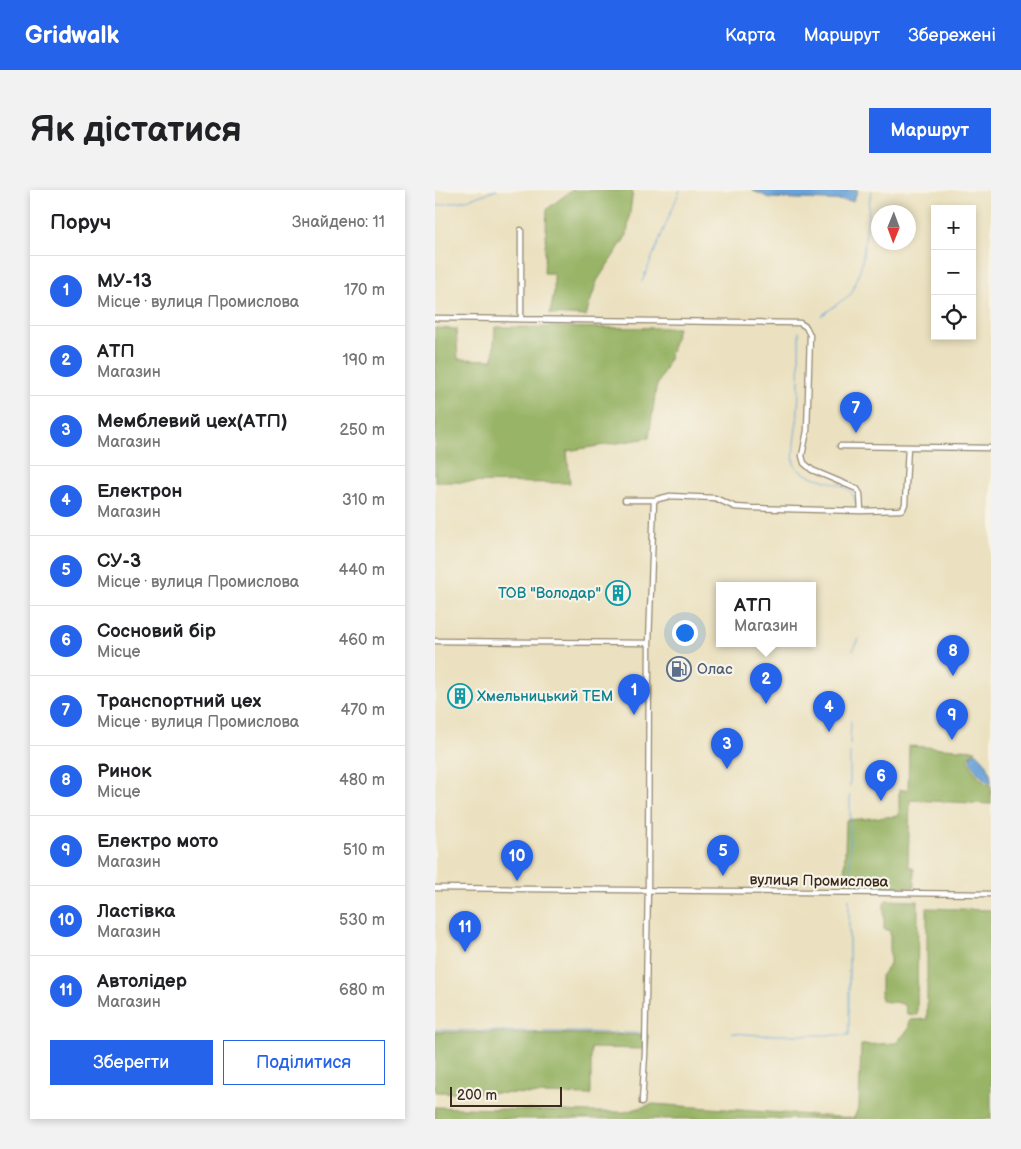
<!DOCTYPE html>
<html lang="uk">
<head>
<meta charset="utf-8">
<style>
	:root { --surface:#fff; --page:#f2f2f2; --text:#202124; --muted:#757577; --line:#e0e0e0; --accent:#2563eb }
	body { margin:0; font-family:"Balsamiq Sans",sans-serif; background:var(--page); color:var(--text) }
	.controls { position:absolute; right:15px; top:15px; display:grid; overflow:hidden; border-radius:0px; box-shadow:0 2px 8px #0003 }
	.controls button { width:45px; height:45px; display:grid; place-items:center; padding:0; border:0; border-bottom:1px solid var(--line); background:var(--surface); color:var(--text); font:25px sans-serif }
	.compass { position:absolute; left:436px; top:15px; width:45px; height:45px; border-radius:50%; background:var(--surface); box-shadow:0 2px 8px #0003; rotate:181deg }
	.scale { position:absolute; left:15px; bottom:12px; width:112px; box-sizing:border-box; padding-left:5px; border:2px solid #3b2a1e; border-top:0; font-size:14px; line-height:18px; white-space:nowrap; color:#3b2a1e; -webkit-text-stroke:4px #f7f3e8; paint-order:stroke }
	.you { position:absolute; left:249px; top:442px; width:18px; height:18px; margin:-12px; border:4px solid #fff; border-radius:50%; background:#1a73e8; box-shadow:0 0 0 8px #1a73e833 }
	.badge { display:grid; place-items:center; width:32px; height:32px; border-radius:50%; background:var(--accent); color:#fff; font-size:16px; font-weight:700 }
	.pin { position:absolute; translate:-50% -41px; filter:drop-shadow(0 1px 2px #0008) }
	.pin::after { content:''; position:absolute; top:26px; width:18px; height:15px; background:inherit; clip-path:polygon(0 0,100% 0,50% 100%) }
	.popup { position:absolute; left:281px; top:392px; width:100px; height:65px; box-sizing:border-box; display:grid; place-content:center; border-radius:0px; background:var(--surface); filter:drop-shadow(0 1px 4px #0005); font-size:16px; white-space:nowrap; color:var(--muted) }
	.popup b { font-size:19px; color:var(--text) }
	.popup::after { content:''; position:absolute; left:50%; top:100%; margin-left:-10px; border:10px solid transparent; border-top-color:var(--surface) }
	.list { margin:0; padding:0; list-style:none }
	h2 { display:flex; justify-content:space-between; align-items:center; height:65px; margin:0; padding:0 20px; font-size:21px }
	h2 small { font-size:16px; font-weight:400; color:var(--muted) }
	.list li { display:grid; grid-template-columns:32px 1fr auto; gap:15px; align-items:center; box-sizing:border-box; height:70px; padding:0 20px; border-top:1px solid var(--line) }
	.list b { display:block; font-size:19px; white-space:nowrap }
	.list p { margin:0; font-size:16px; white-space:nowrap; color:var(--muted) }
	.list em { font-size:16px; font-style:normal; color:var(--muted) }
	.actions { display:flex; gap:10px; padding:15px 20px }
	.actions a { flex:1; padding:11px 0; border:1px solid var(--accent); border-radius:0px; text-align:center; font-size:18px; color:var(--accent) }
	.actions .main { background:var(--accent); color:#fff }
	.icon { flex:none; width:28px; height:28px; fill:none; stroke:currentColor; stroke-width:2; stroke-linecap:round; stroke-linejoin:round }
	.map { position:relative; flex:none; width:556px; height:929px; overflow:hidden; border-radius:0px }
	header { display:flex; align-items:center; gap:30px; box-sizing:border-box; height:70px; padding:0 25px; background:var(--accent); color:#fff }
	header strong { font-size:24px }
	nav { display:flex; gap:28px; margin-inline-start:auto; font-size:18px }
	.intro { display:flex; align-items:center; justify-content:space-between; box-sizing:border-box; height:120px; padding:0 30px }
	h1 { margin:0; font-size:35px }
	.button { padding:12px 22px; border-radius:0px; background:var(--accent); color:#fff; font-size:18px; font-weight:700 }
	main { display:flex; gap:30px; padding:0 30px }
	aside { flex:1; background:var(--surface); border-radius:0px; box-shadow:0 2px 8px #0003 }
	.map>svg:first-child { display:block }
</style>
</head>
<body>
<header>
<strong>Gridwalk</strong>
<nav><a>Карта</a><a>Маршрут</a><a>Збережені</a></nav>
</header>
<div class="intro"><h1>Як дістатися</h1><a class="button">Маршрут</a></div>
<main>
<aside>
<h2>Поруч<small>Знайдено: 11</small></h2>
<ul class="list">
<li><span class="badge">1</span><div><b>МУ-13</b><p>Місце · вулиця Промислова</p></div><em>170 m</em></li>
<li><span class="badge">2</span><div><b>АТП</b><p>Магазин</p></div><em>190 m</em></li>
<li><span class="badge">3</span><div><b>Мемблевий цех(АТП)</b><p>Магазин</p></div><em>250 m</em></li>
<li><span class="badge">4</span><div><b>Електрон</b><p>Магазин</p></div><em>310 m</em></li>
<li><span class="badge">5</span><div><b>СУ-3</b><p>Місце · вулиця Промислова</p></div><em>440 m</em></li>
<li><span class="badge">6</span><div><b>Сосновий бір</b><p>Місце</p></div><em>460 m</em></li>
<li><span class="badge">7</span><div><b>Транспортний цех</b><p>Місце · вулиця Промислова</p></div><em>470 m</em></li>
<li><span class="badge">8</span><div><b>Ринок</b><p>Місце</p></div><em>480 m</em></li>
<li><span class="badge">9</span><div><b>Електро мото</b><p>Магазин</p></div><em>510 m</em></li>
<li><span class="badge">10</span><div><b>Ластівка</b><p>Магазин</p></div><em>530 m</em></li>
<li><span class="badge">11</span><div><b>Автолідер</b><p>Магазин</p></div><em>680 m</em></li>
</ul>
<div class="actions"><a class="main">Зберегти</a><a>Поділитися</a></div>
</aside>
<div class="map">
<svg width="556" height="929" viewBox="0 0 556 929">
	<rect width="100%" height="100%" fill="#f7f3e8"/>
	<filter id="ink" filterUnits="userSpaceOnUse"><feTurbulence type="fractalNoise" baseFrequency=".02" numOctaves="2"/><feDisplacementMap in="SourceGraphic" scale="10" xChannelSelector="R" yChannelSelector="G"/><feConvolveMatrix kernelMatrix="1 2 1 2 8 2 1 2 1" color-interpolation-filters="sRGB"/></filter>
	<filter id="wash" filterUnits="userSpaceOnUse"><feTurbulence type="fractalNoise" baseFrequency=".0096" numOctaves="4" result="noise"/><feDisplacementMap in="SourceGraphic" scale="20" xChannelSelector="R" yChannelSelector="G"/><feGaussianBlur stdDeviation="1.12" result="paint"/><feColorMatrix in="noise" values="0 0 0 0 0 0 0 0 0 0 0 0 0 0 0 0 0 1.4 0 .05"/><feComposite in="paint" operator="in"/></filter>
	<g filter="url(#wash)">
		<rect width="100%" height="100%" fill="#ebe1c0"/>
		<path fill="#98b466" stroke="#6a6f42" d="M 137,0 L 198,0 L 192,45 L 162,91 L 151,126 L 115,124 L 119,102 L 119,83 L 109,83 L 112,19 Z
			M 60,137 L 243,138 L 233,172 L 221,198 L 214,248 L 132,261 L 135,293 L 0,292 L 0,138 L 21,139 L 23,169 L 58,170 Z
			M 474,556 L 541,560 L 533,567 C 537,581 544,590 556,596 L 556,614 L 475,610 L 473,675 L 479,679 L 479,697 L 409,696 L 411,630 L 464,626 L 464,600 L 473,600 Z
			M 451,710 L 483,711 L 482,825 L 472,824 L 470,816 C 463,810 454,814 446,810 L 446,786 L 455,774 L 455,741 L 449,739 L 449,714 Z
			M 492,718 L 556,720 L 556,929 L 0,929 L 0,917 L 155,922 L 190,922 L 218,914 L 419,928 L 424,916 L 426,855 L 461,853 L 473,840 L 475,830 L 492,829 Z
			M 0,842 L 213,845 L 213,859 L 156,858 L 156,905 L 0,902 Z"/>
		<path fill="#68a2d7" stroke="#52667a" d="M 318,0 L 423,0 L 418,11 L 335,8 L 318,1 Z
			M 541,562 C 552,572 556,579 556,594 C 545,587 538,580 535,566 Z"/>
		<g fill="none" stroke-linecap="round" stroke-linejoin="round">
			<path stroke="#68a2d7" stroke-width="1" d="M 0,16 L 31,10 L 62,0
				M 207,92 L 245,0
				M 386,126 L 416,104 L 418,100 L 427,73 L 436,0
				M 364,142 C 364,168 365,194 363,219 C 363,231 360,242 359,253 C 359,260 357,270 360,276 C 371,293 420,288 421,314
				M 418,460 L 424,448
				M 415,555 L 416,531
				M 415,596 L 415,562
				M 415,695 L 415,605
				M 0,840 L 209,843
				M 297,843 L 323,845 L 414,845 L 414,708"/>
		</g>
	</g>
	<g filter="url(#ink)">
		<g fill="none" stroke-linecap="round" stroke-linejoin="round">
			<defs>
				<path id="minor" d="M 0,128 L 365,133 L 371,137 L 375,145 L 372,241 L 367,266 L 369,273 L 377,280 L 422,299 L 425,304 L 426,321
					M 86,128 L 86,40
					M 405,256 L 556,258
					M 190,310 L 219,310 L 235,306 L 280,308 L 300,317 L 316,318 L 426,321 L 465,320 L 468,319 L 470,314 L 473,257
					M 0,451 L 214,453 L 219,310
					M 0,698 L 556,704
					M 207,912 L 210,864 L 213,694 L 214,453"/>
			</defs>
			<use href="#minor" stroke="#93866f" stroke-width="7"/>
			<use href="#minor" stroke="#fff" stroke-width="4.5"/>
		</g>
	</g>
	<defs>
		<symbol id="building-ring" viewBox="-11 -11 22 22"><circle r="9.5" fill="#f7f3e8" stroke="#0f9aa8" stroke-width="1.5"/><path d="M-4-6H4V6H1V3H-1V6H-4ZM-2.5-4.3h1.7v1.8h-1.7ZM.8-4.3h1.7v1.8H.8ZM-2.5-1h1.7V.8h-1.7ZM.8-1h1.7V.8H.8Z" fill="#0f9aa8"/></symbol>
		<symbol id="fuel-ring" viewBox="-11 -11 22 22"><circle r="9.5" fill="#f7f3e8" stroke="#5c6f8a" stroke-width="1.5"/><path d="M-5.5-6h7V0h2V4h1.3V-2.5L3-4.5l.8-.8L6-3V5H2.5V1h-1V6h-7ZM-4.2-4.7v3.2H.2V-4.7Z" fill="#5c6f8a"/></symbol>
	</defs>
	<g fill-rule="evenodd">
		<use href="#building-ring" x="169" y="389" width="28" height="28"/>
		<use href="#fuel-ring" x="230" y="465" width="28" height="28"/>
		<use href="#building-ring" x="11" y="492" width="28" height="28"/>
	</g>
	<g text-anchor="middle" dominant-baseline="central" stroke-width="4.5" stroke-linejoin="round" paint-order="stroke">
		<g font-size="15" fill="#0d838f" stroke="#f7f3e8" text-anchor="end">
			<text x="166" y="403">ТОВ "Володар"</text>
			<text x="42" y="506" text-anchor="start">Хмельницький ТЕМ</text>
		</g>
		<g font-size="15" fill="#4e5e75" stroke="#f7f3e8" text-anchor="start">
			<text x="262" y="479">Олас</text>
		</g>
		<g font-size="15" fill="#3b2a1e" stroke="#f7f3e8">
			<text transform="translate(384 691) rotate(1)">вулиця Промислова</text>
		</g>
	</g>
</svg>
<div class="controls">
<button>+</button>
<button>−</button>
<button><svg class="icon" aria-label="locate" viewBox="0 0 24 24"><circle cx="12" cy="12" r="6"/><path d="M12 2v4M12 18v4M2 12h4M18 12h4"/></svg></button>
</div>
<svg class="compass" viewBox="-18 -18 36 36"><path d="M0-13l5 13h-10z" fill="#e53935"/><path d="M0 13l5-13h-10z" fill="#757577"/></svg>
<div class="scale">200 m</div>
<div class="you"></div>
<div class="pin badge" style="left:199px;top:525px">1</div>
<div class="pin badge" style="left:331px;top:514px">2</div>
<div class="popup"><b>АТП</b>Магазин</div>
<div class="pin badge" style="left:292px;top:579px">3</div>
<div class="pin badge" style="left:394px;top:542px">4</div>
<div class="pin badge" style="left:288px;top:686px">5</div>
<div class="pin badge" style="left:446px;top:611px">6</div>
<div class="pin badge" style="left:421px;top:243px">7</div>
<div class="pin badge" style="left:518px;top:486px">8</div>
<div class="pin badge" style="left:517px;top:550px">9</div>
<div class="pin badge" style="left:82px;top:691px">10</div>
<div class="pin badge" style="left:30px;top:762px">11</div>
</div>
</main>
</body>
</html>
